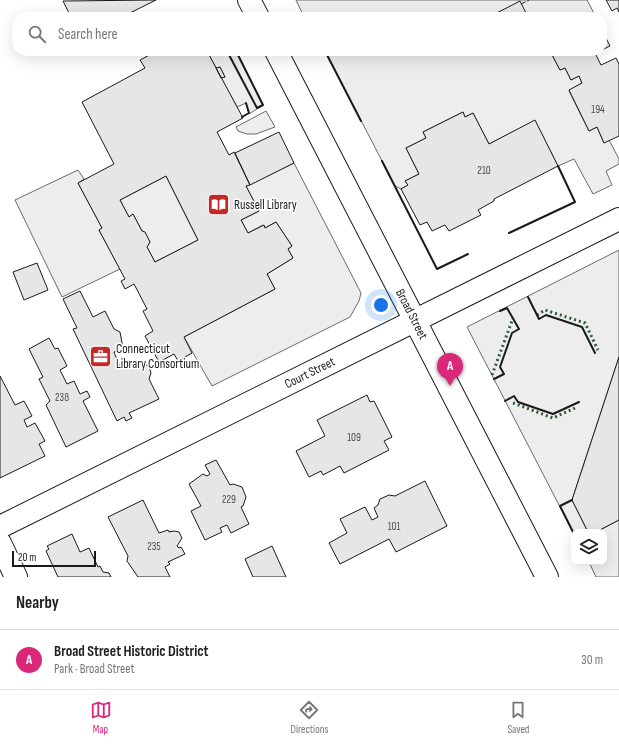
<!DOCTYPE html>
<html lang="en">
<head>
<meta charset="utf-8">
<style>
	:root { --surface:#fff; --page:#f6f6f6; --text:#222; --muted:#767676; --line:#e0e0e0; --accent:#db2777 }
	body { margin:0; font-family:"Sofia Sans Condensed",sans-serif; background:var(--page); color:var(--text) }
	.controls { position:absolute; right:12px; bottom:12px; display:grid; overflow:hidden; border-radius:8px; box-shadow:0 4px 16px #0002 }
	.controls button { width:36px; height:36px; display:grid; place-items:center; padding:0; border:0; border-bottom:1px solid var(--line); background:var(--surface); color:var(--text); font:20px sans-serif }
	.scale { position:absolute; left:12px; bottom:10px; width:84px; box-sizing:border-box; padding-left:4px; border:2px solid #1a1a1a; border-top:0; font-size:11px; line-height:14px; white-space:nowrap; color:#1a1a1a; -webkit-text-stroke:3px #fff; paint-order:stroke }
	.you { position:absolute; left:381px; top:305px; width:14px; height:14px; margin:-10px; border:3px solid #fff; border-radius:50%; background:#1a73e8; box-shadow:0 0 0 6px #1a73e833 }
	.badge { display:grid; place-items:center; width:26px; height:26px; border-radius:50%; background:var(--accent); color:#fff; font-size:13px; font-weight:700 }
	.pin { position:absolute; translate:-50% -33px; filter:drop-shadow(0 1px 2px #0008) }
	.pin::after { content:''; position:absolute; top:21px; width:14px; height:12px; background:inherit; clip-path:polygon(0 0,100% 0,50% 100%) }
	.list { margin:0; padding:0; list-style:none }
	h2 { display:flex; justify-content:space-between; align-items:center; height:52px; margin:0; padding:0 16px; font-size:17px }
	h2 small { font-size:13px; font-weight:400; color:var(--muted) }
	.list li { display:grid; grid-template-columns:26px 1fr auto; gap:12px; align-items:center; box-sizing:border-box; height:60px; padding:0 16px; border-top:1px solid var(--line) }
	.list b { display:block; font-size:15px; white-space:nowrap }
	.list p { margin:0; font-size:13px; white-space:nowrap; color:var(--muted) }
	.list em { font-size:13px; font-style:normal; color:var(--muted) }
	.icon { flex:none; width:22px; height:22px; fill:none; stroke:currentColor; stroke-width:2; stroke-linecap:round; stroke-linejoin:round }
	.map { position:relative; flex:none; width:619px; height:577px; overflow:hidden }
	.search { position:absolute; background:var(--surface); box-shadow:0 4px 16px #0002; left:12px; right:12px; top:12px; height:44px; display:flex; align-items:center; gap:10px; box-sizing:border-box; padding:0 14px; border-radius:16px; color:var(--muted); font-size:15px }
	.sheet { height:112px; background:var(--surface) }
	nav { display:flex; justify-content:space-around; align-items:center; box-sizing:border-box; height:56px; border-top:1px solid var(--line); background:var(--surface); font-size:11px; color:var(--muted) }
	nav a { display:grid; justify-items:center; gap:2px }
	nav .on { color:var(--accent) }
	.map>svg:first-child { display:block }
</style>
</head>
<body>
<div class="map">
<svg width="619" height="577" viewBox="0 0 619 577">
	<rect width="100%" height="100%" fill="#fff"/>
	<path fill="#ededed" stroke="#6a6a6a" d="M 296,0 L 587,0 L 596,17 L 304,17 Z
		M 207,51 L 236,51 L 263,105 L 249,114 L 246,103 L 237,107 L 221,78 L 225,77 L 220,67 L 216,68 Z
		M 325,51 L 550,51 L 560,70 L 565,68 L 571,80 L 579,76 L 582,83 L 569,91 L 589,131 L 597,127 L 604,143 L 609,140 L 619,159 L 619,164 L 606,171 L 612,185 L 593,194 L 574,159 L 558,166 L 535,121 L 489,144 L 473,113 L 465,117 L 463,112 L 423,132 L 426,138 L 406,148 L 419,174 L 405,181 L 408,185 L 401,189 L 395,186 Z
		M 266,111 L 275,127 L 256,134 L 247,134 L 238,131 L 236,127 Z
		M 294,163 L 361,293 L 359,301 L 350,317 L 212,386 L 184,337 L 275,289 L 267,274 L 293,258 L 288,249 L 292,246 L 276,222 L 265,228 L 263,225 L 248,233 L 241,220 L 259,211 L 246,186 Z
		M 78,170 L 84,179 L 78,183 L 102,228 L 99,230 L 120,269 L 62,297 L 15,200 Z
		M 166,176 L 198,240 L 155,262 L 147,247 L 150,242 L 145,233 L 142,231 L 133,214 L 129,217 L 120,200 Z
		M 619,250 L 619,357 L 572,500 L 588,532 L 574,532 L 574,534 L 467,327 Z
		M 619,520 L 619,577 L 596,577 L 589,562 L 604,562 L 604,532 L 596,532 Z"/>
	<path fill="#e6e6e6" stroke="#1a1a1a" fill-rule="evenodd" d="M 156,0 L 122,17 L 119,15 L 114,17 L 71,17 L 63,1 Z
		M 606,0 L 619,0 L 619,12 L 617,8 L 612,11 Z
		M 520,1 L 528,17 L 489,17 Z
		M 602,30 L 610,46 L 602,50 Z
		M 157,51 L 207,51 L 243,118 L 217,132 L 229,155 L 234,152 L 250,185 L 246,186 L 259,211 L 241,220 L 248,233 L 264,225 L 265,228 L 276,222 L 292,246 L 288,249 L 293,258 L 267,274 L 275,289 L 184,337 L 192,353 L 178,361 L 174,354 L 159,362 L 145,336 L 153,331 L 143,311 L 147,309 L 134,284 L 125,289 L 121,281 L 125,279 L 99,230 L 102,228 L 78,183 L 114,164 L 82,102 L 145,68 L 140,60 ZM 166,176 L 198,240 L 155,262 L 147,247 L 150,242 L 145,232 L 142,231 L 133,214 L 129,217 L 120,200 Z
		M 550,51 L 599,51 L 595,53 L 601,65 L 616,58 L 619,64 L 619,136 L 604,143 L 597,127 L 589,131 L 569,90 L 582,83 L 579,76 L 571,80 L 565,68 L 560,70 Z
		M 220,67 L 225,77 L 221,78 L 216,68 Z
		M 463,112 L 465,117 L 473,113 L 489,144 L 535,120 L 558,166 L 494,199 L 494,201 L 478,210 L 481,215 L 449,231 L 445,225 L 432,231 L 427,222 L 420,225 L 401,189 L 408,185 L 405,181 L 419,174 L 406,148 L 426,138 L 423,132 Z
		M 279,132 L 294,163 L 250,185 L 235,153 Z
		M 37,263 L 48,290 L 24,300 L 13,272 Z
		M 80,291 L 93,317 L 105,311 L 114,329 L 120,332 L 123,348 L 114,352 L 120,367 L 128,363 L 129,366 L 141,361 L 143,364 L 149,366 L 151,373 L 149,379 L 159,399 L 129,413 L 132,418 L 126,421 L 124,417 L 117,421 L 73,329 L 77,328 L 63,299 Z
		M 49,338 L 55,349 L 58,348 L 67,366 L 60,370 L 67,384 L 74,381 L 80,394 L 87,391 L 90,397 L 83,401 L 98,431 L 66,447 L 46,405 L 50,401 L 39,379 L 43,377 L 29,349 Z
		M 619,357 L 619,520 L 596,532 L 588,532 L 572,500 Z
		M 0,376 L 15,405 L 24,401 L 32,416 L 24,420 L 27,427 L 35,423 L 45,441 L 39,444 L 45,456 L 0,478 Z
		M 367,395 L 370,402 L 374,401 L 392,437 L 384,441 L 389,450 L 344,473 L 340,466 L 323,475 L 321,471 L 309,477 L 296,451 L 325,436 L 317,420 Z
		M 216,460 L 230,485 L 233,484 L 242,487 L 246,497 L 243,506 L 241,507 L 249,524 L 231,533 L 227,525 L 220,528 L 222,532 L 205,540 L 191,511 L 201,506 L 189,484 L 203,474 L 207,476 L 210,474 L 205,465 Z
		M 425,481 L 447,526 L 396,552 L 389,539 L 340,564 L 329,543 L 347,533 L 340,519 L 365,507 L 372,520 L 378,517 L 374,508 L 378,505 L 380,499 L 389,495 L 395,496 Z
		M 143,500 L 159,533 L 168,530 L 169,532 L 174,531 L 179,532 L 182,538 L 177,546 L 179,548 L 181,547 L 185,554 L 168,562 L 170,564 L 165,567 L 170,577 L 138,577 L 127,561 L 128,556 L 108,517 Z
		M 72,534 L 80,552 L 89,548 L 98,567 L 100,566 L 103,572 L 109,573 L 111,577 L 58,577 L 46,551 L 49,549 L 47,546 Z
		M 272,546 L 286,577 L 253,577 L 245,559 Z"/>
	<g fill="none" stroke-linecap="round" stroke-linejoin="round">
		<defs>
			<g id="street">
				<path d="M 249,0 L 258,17"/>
				<path id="s1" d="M 276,51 L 547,577"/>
				<path id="s2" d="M 0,527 L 619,219"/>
				<path d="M 0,543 L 16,577"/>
			</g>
		</defs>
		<use href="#street" stroke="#1a1a1a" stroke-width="24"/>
		<use href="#street" stroke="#fff" stroke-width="22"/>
		<path stroke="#2b5a34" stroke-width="3" stroke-dasharray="2 3" stroke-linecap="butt" d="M 537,315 L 545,310 L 585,323 L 598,350
			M 492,375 L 513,318
			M 513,403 L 553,418 L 575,408"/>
		<path stroke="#1a1a1a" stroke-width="1" stroke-dasharray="5 2" stroke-linecap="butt" d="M 521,4 L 529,0"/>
		<path stroke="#1a1a1a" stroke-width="2" d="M 227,51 L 257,108 L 263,105 L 236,51
			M 325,51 L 361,121
			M 242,117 L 249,113 L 246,103
			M 382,161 L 437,269 L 468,254
			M 509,233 L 575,202 L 558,166
			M 528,297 L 539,319 L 546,315 L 582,327 L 595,353
			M 494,379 L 504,374 L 500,367 L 512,333 L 519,329 L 507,308 L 500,311
			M 505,401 L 514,396 L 518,402 L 553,414 L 579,402
			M 572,500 L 560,506 L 574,534"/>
	</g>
	<defs>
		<symbol id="library-square" viewBox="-11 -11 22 22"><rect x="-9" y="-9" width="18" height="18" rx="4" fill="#c62828" stroke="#fff"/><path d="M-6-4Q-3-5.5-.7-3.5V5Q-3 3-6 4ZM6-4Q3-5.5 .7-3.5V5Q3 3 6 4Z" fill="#fff"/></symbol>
		<symbol id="office-square" viewBox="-11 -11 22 22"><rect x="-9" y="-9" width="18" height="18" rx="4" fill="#c62828" stroke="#fff"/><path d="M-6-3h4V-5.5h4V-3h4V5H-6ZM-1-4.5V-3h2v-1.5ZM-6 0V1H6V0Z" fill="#fff"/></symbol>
	</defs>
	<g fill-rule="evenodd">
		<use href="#library-square" x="206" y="192" width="25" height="25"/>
		<use href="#office-square" x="88" y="344" width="25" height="25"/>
	</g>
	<g text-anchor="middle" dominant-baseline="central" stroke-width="3" stroke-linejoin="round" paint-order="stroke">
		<g font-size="11" fill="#4d4d4d">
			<text x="598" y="109">194</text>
			<text x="484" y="170">210</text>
			<text x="62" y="397">238</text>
			<text x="354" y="437">109</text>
			<text x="229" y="499">229</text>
			<text x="394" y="526">101</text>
			<text x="154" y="546">235</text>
		</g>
		<g font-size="13" fill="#1a1a1a" stroke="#fff" text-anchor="start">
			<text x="234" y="205">Russell Library</text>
			<text x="116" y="349">Connecticut<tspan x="116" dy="15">Library Consortium</tspan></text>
		</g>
		<g font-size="13" fill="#1a1a1a" stroke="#fff">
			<text stroke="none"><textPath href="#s1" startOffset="296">Broad Street</textPath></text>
			<text stroke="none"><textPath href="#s2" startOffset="346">Court Street</textPath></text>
		</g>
	</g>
</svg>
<div class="controls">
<button><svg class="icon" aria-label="layers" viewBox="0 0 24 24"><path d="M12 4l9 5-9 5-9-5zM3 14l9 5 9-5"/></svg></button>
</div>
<div class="scale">20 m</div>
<div class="you"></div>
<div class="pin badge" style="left:450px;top:386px">A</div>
<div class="search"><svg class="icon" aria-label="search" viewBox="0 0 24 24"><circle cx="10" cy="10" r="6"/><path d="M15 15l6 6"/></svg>Search here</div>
</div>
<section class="sheet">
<h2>Nearby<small></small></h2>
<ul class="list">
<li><span class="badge">A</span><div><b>Broad Street Historic District</b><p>Park · Broad Street</p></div><em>30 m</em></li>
</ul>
</section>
<nav>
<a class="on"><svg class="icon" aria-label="map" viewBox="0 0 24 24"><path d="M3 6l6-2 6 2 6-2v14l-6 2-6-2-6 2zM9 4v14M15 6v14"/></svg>Map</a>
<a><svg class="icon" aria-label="directions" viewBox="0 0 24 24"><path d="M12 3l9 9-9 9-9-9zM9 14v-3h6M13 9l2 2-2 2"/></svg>Directions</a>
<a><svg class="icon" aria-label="saved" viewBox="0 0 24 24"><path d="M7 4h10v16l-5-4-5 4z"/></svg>Saved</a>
</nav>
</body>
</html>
